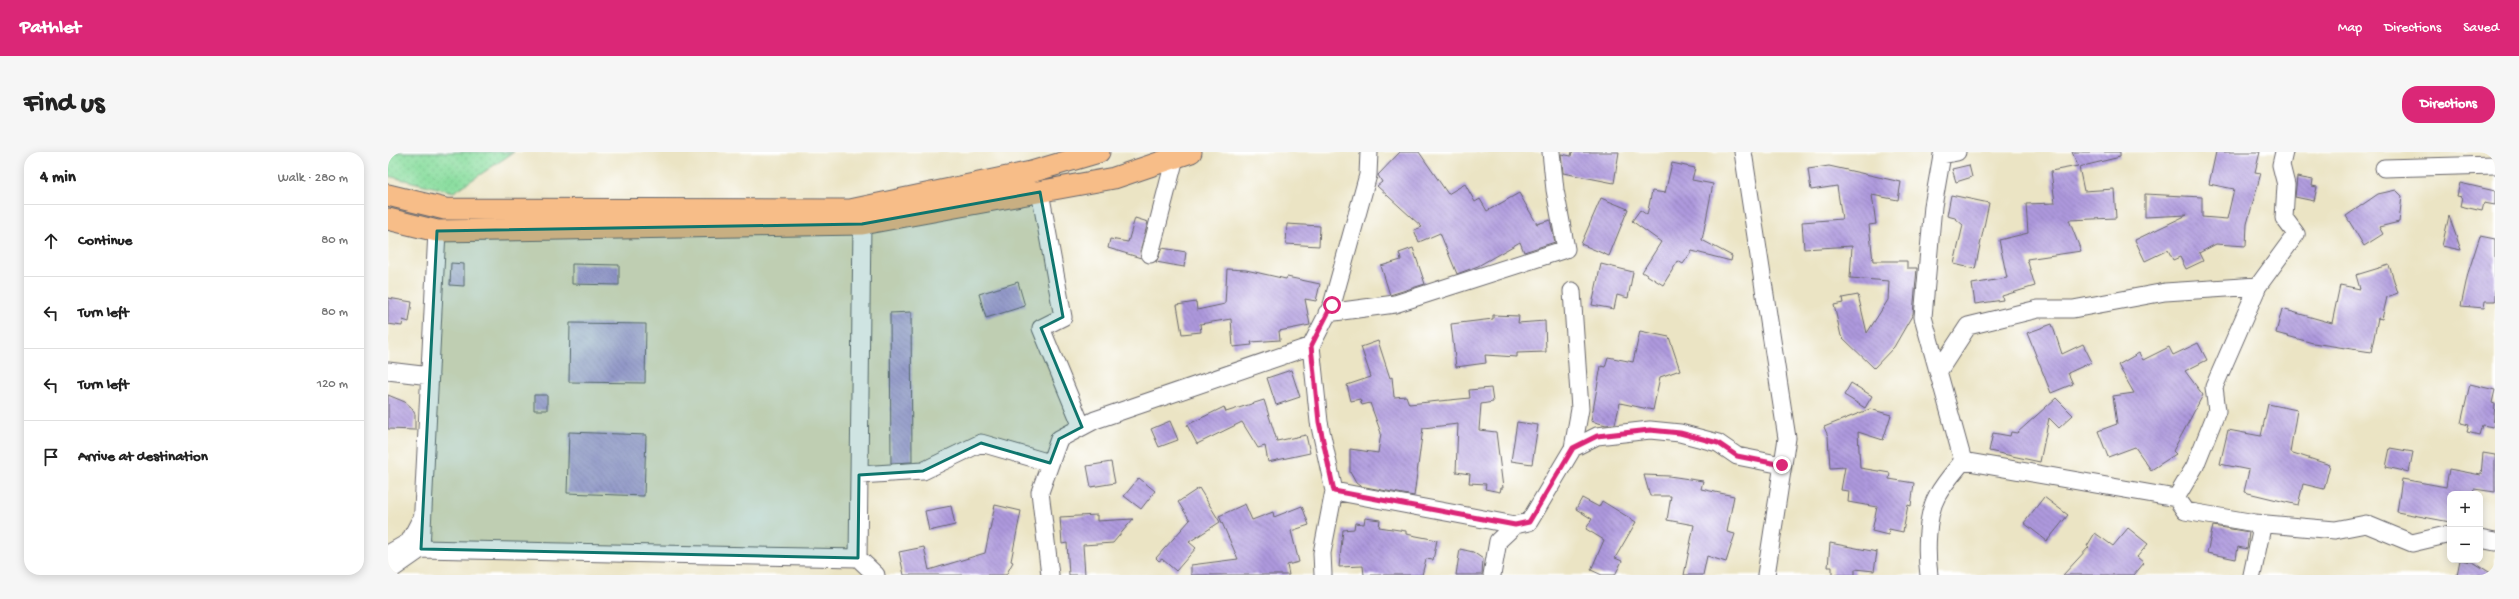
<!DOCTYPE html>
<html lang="en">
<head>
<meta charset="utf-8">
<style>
	:root { --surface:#fff; --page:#f6f6f6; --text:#222; --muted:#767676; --line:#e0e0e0; --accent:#db2777 }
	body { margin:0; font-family:"Gochi Hand",sans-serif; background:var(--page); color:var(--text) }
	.controls { position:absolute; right:12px; bottom:12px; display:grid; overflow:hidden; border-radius:8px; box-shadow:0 2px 10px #0003 }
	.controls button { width:36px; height:36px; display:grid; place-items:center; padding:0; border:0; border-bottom:1px solid var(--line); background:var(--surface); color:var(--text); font:20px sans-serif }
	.stop { position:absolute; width:12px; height:12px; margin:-9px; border:3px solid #db2777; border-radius:50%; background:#fff }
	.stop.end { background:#db2777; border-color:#fff; box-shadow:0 1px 4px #0008 }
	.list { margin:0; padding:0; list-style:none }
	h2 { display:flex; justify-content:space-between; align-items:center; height:52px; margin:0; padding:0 16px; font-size:17px }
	h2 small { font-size:13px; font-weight:400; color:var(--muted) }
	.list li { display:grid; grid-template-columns:26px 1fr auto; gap:12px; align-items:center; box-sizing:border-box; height:72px; padding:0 16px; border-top:1px solid var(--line) }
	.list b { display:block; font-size:15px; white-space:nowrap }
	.list em { font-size:13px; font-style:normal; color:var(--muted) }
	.icon { flex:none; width:22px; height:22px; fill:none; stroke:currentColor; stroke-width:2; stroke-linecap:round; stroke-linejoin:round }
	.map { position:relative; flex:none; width:2107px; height:423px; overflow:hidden; border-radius:16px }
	header { display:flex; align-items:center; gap:24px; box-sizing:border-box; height:56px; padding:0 20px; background:var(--accent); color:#fff }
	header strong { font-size:19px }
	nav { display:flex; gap:22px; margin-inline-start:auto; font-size:14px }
	.intro { display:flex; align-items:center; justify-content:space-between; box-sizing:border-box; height:96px; padding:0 24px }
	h1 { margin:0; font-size:28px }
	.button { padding:10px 18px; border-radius:16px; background:var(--accent); color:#fff; font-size:14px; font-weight:700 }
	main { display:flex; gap:24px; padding:0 24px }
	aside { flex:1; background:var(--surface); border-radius:16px; box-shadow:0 2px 10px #0003 }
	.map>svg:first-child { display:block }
</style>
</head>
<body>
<header>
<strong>Pathlet</strong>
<nav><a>Map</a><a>Directions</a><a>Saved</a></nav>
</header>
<div class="intro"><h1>Find us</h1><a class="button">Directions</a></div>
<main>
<aside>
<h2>4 min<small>Walk · 280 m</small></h2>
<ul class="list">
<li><svg class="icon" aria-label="ahead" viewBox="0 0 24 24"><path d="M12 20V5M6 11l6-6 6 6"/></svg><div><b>Continue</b></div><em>80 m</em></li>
<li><svg class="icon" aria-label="left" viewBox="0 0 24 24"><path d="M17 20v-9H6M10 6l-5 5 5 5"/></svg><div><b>Turn left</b></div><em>80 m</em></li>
<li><svg class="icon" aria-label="left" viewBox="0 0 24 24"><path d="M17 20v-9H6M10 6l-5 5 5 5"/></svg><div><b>Turn left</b></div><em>120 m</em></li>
<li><svg class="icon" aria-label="arrive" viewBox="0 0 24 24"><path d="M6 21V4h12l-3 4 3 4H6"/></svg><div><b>Arrive at destination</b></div></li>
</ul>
</aside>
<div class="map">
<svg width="2107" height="423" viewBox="0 0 2107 423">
	<defs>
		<pattern id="park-dots" width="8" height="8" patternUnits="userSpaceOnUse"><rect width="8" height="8" fill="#89dd9e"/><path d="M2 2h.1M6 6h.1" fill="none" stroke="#76bd89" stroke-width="1.8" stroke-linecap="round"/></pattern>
		<pattern id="building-back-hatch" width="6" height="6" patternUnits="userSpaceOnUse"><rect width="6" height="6" fill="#ad99dd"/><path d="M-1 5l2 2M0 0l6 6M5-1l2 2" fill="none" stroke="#8c7cb4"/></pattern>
	</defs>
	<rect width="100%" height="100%" fill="#fff"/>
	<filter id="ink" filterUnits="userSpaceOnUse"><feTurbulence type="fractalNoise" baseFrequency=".025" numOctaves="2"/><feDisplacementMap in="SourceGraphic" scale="8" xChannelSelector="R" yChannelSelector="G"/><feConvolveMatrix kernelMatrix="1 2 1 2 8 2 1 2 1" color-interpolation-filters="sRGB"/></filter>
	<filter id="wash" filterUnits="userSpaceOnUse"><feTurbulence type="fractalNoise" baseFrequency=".012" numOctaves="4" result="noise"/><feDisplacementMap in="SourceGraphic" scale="16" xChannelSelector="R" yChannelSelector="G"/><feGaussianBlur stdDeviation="0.9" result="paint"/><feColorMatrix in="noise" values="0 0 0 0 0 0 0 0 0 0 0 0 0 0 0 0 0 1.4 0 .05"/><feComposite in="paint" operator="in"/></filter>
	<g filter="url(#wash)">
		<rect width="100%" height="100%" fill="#ebe4c4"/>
		<path fill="url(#park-dots)" stroke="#56806c" d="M 0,0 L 126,0 L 66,40 L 0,24 Z"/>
		<g id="blocks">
			<path fill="url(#building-back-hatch)" d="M 1012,0 L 1031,0 L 1060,42 L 1077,32 L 1087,50 L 1092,47 L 1099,59 L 1131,41 L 1149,72 L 1162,68 L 1167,90 L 1136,100 L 1132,90 L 1090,114 L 1069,122 L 1052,81 L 1031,90 L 1026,78 L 1034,75 L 989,34 L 994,30 L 990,23 Z
				M 1184,0 L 1231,0 L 1226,31 L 1175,21 L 1173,2 L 1183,4 Z
				M 1684,0 L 1732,0 L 1732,5 L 1691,15 L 1696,39 L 1726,37 L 1728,66 L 1681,68 L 1693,99 L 1639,107 L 1647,134 L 1614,144 L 1615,148 L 1587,152 L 1584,132 L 1619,126 L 1611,88 L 1640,81 L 1638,52 L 1667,51 L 1663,19 L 1690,14 Z
				M 1828,0 L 1872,0 L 1867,20 L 1873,21 L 1859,72 L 1858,94 L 1828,92 L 1811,101 L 1815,109 L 1798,117 L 1792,105 L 1785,108 L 1780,98 L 1757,109 L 1747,88 L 1799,63 L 1757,65 L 1757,42 L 1814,45 L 1814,65 L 1839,67 L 1846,37 L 1821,32 Z
				M 1284,11 L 1307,16 L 1304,28 L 1325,32 L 1314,88 L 1344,104 L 1343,109 L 1304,99 L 1295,112 L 1290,109 L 1275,133 L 1254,120 L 1273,90 L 1244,69 L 1252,58 L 1259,63 L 1264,39 L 1277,41 Z
				M 1581,13 L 1584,25 L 1568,30 L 1564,17 Z
				M 1441,14 L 1513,30 L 1510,48 L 1484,43 L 1488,72 L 1481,73 L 1485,109 L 1519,109 L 1519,116 L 1529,116 L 1525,162 L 1506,195 L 1486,216 L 1453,184 L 1446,153 L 1455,151 L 1454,146 L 1470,143 L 1479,181 L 1500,148 L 1501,129 L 1462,126 L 1464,94 L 1416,97 L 1414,70 L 1454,67 L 1449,34 L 1423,38 L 1420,17 Z
				M 1909,25 L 1925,28 L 1924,34 L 1929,35 L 1926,49 L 1907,45 Z
				M 2072,31 L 2107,39 L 2107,53 L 2096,51 L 2094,59 L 2072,54 L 2074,45 L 2069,44 Z
				M 2008,38 L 2014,44 L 2011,70 L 1991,75 L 1995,82 L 1976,94 L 1958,64 L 1990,42 Z
				M 1563,43 L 1601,51 L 1587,117 L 1566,112 L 1575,73 L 1567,66 L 1559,64 Z
				M 1213,46 L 1240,57 L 1221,104 L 1193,92 Z
				M 2061,64 L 2073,98 L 2054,94 Z
				M 747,66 L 760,70 L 752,99 L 753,106 L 720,96 L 722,87 L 740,90 Z
				M 899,72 L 932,74 L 931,94 L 898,92 Z
				M 2092,84 L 2107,87 L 2107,149 L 2097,149 L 2096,156 L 2073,154 L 2080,121 Z
				M 774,96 L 798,100 L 796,115 L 768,110 Z
				M 1025,96 L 1037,132 L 1002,143 L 993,114 L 1013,108 L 1011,101 Z
				M 63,111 L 76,112 L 76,134 L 62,133 Z
				M 184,112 L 231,113 L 231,133 L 184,132 Z
				M 1213,112 L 1245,120 L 1240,146 L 1229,143 L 1226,157 L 1204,153 Z
				M 2001,113 L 2010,141 L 1999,145 L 1994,167 L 1990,166 L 1983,200 L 1925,191 L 1888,181 L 1894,157 L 1944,171 L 1952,133 L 1972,137 L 1968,123 Z
				M 839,117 L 858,118 L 898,127 L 899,125 L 932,132 L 928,149 L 917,147 L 922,173 L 891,179 L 892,188 L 863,190 L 864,193 L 845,195 L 843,167 L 812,172 L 813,180 L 794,182 L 789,153 L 808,150 L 809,158 L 837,152 Z
				M 630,130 L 637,154 L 598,166 L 591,142 Z
				M 0,146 L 24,150 L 21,170 L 15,168 L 14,174 L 0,172 Z
				M 523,160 L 524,310 L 503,311 L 502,161 Z
				M 1105,163 L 1131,164 L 1130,171 L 1157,169 L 1158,200 L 1129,201 L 1129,205 L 1097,203 L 1098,211 L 1068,215 L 1063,172 L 1105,167 Z
				M 182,171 L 258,172 L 257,231 L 181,230 Z
				M 1664,172 L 1674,202 L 1695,192 L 1704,210 L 1680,221 L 1685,232 L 1663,241 L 1639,181 Z
				M 1252,179 L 1281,185 L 1292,218 L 1272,225 L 1265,258 L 1232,251 L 1227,272 L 1218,273 L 1203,269 L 1213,214 L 1217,215 L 1220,205 L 1245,210 Z
				M 990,189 L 1002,226 L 1004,225 L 1006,245 L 1018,244 L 1021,252 L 1082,246 L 1081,238 L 1103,236 L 1105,250 L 1093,252 L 1091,278 L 1108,280 L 1115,336 L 1113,336 L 1112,340 L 1097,337 L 1098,332 L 1081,331 L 1082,322 L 1068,320 L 1070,272 L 1035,276 L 1026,344 L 972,334 L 968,331 L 962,320 L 962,297 L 990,301 L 993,281 L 982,251 L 974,253 L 972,247 L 963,249 L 959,233 L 983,225 L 973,195 Z
				M 1810,191 L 1819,208 L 1797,219 L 1815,243 L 1785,299 L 1788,302 L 1763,318 L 1747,295 L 1720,305 L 1710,279 L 1729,272 L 1725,244 L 1746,241 L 1730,213 L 1751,201 L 1755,208 L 1781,195 L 1785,203 Z
				M 903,218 L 912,245 L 888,253 L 879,226 Z
				M 1463,231 L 1484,244 L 1477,256 L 1456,243 Z
				M 2082,232 L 2107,238 L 2104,251 L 2107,252 L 2105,275 L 2094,273 L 2091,283 L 2079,280 L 2081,273 L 2073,271 Z
				M 0,243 L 17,250 L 23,255 L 27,262 L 27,278 L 0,277 Z
				M 146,243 L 159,243 L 159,258 L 146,258 Z
				M 1668,246 L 1685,263 L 1671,276 L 1661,266 L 1652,310 L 1601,299 L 1605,281 L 1622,284 L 1623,280 L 1629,281 Z
				M 876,248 L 889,289 L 918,283 L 922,301 L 880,310 L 877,294 L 870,296 L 854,270 L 809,292 L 799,273 L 836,255 L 838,260 Z
				M 1880,252 L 1909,258 L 1902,300 L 1942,313 L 1936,337 L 1915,332 L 1910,353 L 1856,340 L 1861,318 L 1832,312 L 1840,278 L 1873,284 Z
				M 1482,257 L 1503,263 L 1495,288 L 1470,280 L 1472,316 L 1502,321 L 1501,327 L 1526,331 L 1523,354 L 1520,353 L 1515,380 L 1501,377 L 1500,383 L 1484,379 L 1489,355 L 1460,350 L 1461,339 L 1453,338 L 1457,315 L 1442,316 L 1440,284 L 1436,275 Z
				M 782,269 L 790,288 L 771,295 L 763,277 Z
				M 1129,270 L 1150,273 L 1144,312 L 1123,309 Z
				M 181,280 L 258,283 L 256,344 L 179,341 Z
				M 2002,296 L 2025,300 L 2021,320 L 1998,315 Z
				M 2095,301 L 2107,303 L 2107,340 L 2086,337 L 2085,342 L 2062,342 L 2062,370 L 2009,360 L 2014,327 L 2058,335 L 2061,317 L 2093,323 Z
				M 723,310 L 727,331 L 703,335 L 699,314 Z
				M 1256,323 L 1281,324 L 1315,329 L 1313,337 L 1346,344 L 1339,380 L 1347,382 L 1338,410 L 1319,404 L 1315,423 L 1296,423 L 1306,373 L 1279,368 L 1283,344 L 1262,344 Z
				M 751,326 L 767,339 L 753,357 L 736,344 Z
				M 811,336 L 832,370 L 801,390 L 808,396 L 788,419 L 774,407 L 771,409 L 768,406 L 802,368 L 790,350 Z
				M 1656,345 L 1680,363 L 1659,389 L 1636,371 Z
				M 1194,346 L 1211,355 L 1214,349 L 1248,370 L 1227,406 L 1234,409 L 1227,423 L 1214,423 L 1203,418 L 1216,388 L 1198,377 L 1204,367 L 1188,357 Z
				M 857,352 L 864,368 L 885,360 L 886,365 L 914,354 L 921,373 L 903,379 L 911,410 L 899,413 L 901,423 L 803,423 L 803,413 L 850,407 L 831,364 Z
				M 607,353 L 633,359 L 623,409 L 625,410 L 618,423 L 516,423 L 511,400 L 536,395 L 541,418 L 597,401 Z
				M 563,354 L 567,373 L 541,379 L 537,359 Z
				M 709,363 L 709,369 L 745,367 L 725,391 L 695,393 L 697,423 L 681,423 L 679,391 L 674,392 L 672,365 Z
				M 977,366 L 992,368 L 991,375 L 1018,379 L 1018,382 L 1049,388 L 1045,408 L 1038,407 L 1034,423 L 976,423 L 975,414 L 951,415 L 955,378 L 966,377 L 967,371 L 976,372 Z
				M 1825,374 L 1861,380 L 1859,397 L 1850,395 L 1848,407 L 1819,401 Z
				M 1740,376 L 1760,392 L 1749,405 L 1756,411 L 1746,423 L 1675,423 L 1701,395 L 1699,394 L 1707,381 L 1725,394 Z
				M 1442,391 L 1489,400 L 1486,419 L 1467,417 L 1467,423 L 1444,423 L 1444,415 L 1440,415 Z
				M 1072,397 L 1085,400 L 1095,407 L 1094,423 L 1068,423 Z
				M 2072,408 L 2085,410 L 2106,423 L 2069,423 Z"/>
		</g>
	</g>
	<g filter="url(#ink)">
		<use href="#blocks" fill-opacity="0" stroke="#68666b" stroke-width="1"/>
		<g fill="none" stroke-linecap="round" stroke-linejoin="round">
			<defs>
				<path id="minor" d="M 1355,0 L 1399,286 L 1378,423
					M 1996,16 L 2107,13
					M 652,40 L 675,165 L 653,176 L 694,275
					M 49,79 L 33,397 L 470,406 L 474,72
					M 762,102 L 787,6
					M 1184,139 L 1192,257 L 1185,296
					M 939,161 L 1007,152 L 1178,97 L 1167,38 L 1163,0
					M 923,194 L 944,153 L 980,23 L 981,0
					M 0,219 L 42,224
					M 1550,220 L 1580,174 L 1650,157 L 1685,157 L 1777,140 L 1870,134
					M 1575,309 L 1788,346
					M 471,323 L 535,319 L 593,291 L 662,311
					M 946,339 L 1127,373 L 1141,370 L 1185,296 L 1209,284 L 1262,278 L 1292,281 L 1330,291 L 1349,304 L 1394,313
					M 1867,371 L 1947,378 L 1978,372 L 2024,391 L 2062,382
					M 2092,387 L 2107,390
					M 0,402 L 21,390 L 32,369
					M 470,406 L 488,423
					M 0,420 L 33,397
					M 662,423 L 652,340 L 671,287 L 707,268 L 923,194 L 931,270 L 946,339 L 934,401 L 935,423
					M 1104,423 L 1110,389 L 1127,373
					M 1541,423 C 1538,401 1538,364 1549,344 C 1556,331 1566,320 1575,309 L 1535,165 L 1545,54 L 1554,3 L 1569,0
					M 1864,423 L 1873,380 L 1867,371 L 1797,359 L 1788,346 L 1807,314 L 1829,259 L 1826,235 L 1870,134 L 1908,82 L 1896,66 L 1898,33 L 1893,13 L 1896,0"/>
				<path id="major" d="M 0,43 L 57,57 L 462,58 L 643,20 L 711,0
					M 0,67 L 49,79 L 474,72 L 726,26 L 803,0"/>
			</defs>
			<use href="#minor" stroke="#68666b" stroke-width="19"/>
			<use href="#major" stroke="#68666b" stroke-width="23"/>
			<use href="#minor" stroke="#fff" stroke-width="17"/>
			<use href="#major" stroke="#f7bd88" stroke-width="21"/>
		</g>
	</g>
	<g fill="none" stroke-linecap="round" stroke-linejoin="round" filter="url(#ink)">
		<path stroke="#db2777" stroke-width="5" d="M 944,153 L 923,194 L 931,270 L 946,339 L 1127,373 L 1141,370 L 1185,296 L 1209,284 L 1262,278 L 1292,281 L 1330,291 L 1349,304 L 1394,313"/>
	</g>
	<path fill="#0f766e" fill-opacity="0.2" stroke="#0f766e" stroke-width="3" stroke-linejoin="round" d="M 652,40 L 675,165 L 653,176 L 694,275 L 671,287 L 662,311 L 593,291 L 535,319 L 471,323 L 470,406 L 33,397 L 49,79 L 474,72 Z"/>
</svg>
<div class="controls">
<button>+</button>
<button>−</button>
</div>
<div class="stop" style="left:944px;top:153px"></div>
<div class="stop end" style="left:1394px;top:313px"></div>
</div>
</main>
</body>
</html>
